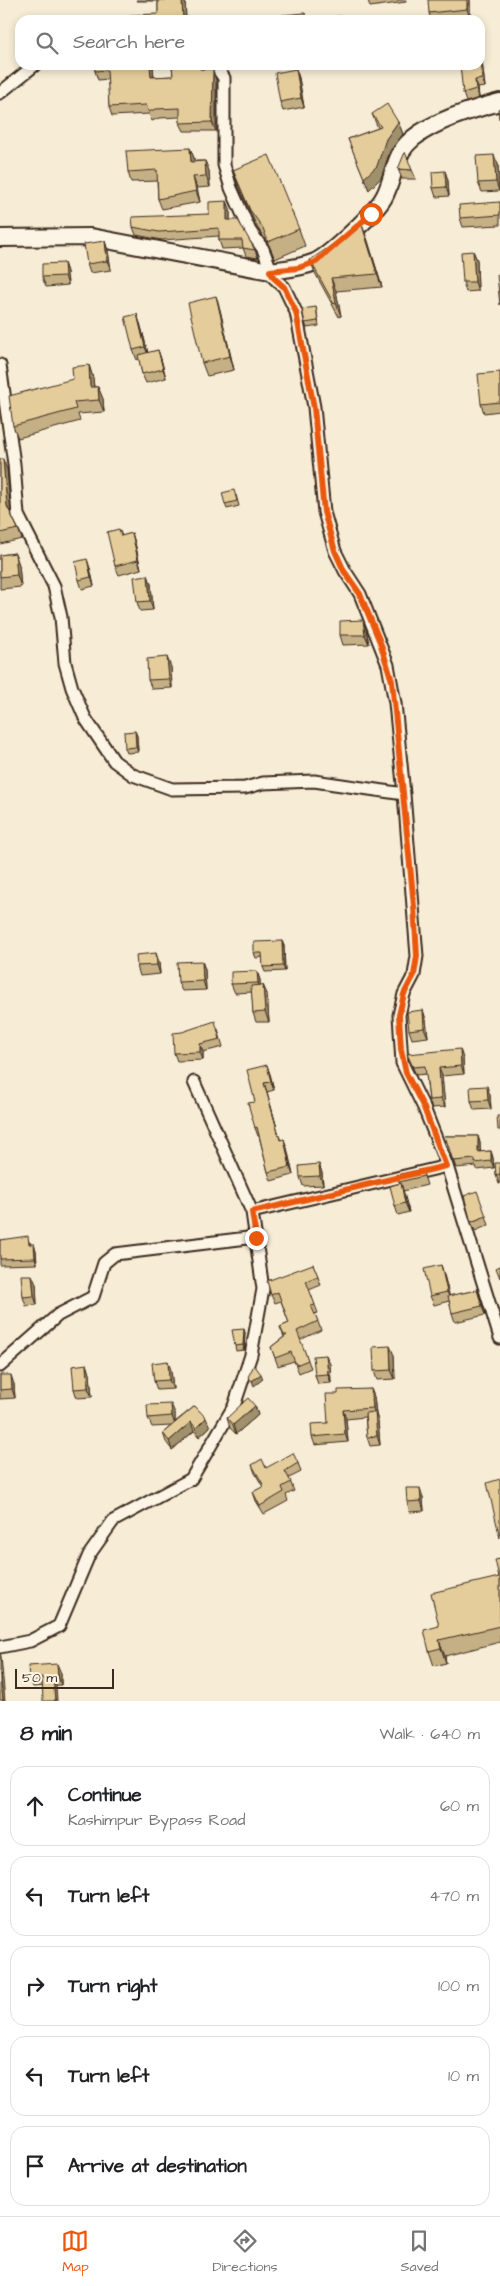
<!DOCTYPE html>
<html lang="en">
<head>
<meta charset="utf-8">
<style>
	:root { --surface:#fff; --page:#f6f6f6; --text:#202124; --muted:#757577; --line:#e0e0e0; --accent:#ea580c }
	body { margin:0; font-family:"Architects Daughter",sans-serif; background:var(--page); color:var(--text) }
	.scale { position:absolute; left:15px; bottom:12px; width:99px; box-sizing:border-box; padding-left:5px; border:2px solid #3b2a1e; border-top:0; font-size:14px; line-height:18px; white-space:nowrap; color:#3b2a1e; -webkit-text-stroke:4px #fcf5e5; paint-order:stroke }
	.stop { position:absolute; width:15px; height:15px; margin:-11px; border:4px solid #ea580c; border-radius:50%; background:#fff }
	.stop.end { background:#ea580c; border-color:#fff; box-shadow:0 1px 5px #0008 }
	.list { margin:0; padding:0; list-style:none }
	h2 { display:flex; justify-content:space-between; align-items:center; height:65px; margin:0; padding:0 20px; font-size:21px }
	h2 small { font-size:16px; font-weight:400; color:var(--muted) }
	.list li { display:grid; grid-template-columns:32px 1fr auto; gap:15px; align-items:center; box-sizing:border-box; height:80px; margin:0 10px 10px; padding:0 10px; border:1px solid var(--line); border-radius:15px }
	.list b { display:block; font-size:19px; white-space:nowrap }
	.list p { margin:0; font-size:16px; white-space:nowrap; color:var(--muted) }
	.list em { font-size:16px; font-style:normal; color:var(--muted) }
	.icon { flex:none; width:28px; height:28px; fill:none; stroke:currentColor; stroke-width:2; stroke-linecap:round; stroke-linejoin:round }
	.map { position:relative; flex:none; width:500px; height:1701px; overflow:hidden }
	.search { position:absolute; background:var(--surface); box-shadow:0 2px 8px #0003; left:15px; right:15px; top:15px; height:55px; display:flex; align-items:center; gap:12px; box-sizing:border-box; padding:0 18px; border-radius:15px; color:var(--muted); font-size:19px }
	.sheet { height:515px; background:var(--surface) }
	nav { display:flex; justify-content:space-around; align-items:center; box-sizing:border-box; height:70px; border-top:1px solid var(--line); background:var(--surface); font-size:14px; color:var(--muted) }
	nav a { display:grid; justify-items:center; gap:2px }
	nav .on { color:var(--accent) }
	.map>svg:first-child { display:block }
</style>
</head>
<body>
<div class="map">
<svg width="500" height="1701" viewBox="0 0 500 1701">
	<rect width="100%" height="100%" fill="#f7edd6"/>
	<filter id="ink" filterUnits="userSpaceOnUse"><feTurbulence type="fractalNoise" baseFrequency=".02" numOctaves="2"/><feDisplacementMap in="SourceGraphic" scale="10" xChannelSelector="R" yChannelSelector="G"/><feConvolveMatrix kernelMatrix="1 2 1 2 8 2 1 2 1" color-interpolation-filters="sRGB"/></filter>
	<g filter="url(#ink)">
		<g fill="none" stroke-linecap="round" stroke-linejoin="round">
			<defs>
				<path id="street" d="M 215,65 L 224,78 L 224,165 L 231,188 L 250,231 L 263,249 L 274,278 L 284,287 L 296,312 L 314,407 L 324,512 L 335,551 L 345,571 L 360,594 L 388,665 L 395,703 L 404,794 L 417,956 L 414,975 L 404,994 L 399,1015 L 402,1063 L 424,1108 L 447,1166 L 500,1338
					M 0,93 L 35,65
					M 0,365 L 14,464 L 18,515 L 54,586 L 61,617 L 65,663 L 72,688 L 85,718 L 114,761 L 133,775 L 172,789 L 245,788 L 263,783 L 314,781 L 404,794
					M 252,1212 L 447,1166
					M 0,1366 L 58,1315 L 93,1297 L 104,1263 L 115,1254 L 256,1237
					M 0,1647 L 30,1641 L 59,1626 L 89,1555 L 113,1521 L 191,1479 L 234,1406 L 251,1355 L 263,1289 L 252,1212 L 194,1082"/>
				<path id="secondary" d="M 0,238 L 91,237 L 270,271 C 285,269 301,268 315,262 C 330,255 376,212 384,197 C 393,181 394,158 407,144 C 426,123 473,109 500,102"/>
			</defs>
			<use href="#street" stroke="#3b2a1e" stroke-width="15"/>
			<use href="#secondary" stroke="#3b2a1e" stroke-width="20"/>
			<use href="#street" stroke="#fcf5e5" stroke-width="11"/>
			<use href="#secondary" stroke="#fcf5e5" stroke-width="16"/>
		</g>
		<path fill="#c5b085" stroke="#3b2a1e" d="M 136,0 L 185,0 L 186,20 L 132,20 L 158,14 L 158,1 L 137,1 Z
			M 368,0 L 406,0 L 406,2 L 370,7 Z
			M 470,0 L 470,18 L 454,20 L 431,20 L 429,13 Z
			M 480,55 L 482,61 L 485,87 L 478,88 L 479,98 L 466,102 L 463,93 L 480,65 Z
			M 95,65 L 153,65 L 154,77 L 173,76 L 172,65 L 203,65 L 203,69 L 216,80 L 216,131 L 184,131 L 180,123 L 180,117 L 159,118 L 152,121 L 149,114 L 112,116 L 109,107 L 108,79 L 98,80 L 95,71 Z
			M 232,65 L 250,65 L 232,66 Z
			M 296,69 L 299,78 L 304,107 L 283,111 L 280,102 Z
			M 372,114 L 398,122 L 403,134 L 390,151 L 381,178 L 369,190 L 348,139 L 378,128 Z
			M 190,148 L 194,158 L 194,161 L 205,161 L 209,171 L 210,187 L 197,188 L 200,202 L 162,209 L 158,199 L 157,181 L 131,182 L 128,172 Z
			M 498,164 L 499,191 L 482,192 L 478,183 Z
			M 398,169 L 412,170 L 416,179 L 402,179 Z
			M 233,170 L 299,229 L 305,246 L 275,259 L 269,245 L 257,227 L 239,187 Z
			M 445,171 L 448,181 L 449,196 L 436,197 L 433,188 Z
			M 227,201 L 230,209 L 230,220 L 255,250 L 258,258 L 246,256 L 243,248 L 222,249 L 219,240 L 219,236 L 162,240 L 136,235 L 133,227 L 209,214 Z
			M 500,202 L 500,225 L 463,227 L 460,218 Z
			M 367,238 L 382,287 L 336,291 L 341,316 L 339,317 L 315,273 L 310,260 Z
			M 105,241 L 108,251 L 111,270 L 90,273 L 87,264 Z
			M 473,251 L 477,260 L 478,291 L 466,292 L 463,282 Z
			M 64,263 L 67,272 L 68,285 L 46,287 L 42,277 Z
			M 216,296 L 220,310 L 234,370 L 207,376 L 202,363 Z
			M 316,307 L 317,312 L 319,326 L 307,328 L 305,323 Z
			M 140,323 L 148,353 L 158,350 L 161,359 L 166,378 L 146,383 L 142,374 L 139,359 L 137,360 L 133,350 Z
			M 89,365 L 93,378 L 94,387 L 98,387 L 103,399 L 104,412 L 78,414 L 80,421 L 18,438 L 13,426 L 73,379 Z
			M 500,372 L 500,411 L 484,413 L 481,404 Z
			M 0,459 L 7,469 L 10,513 L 18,529 L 22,539 L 0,544 Z
			M 236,495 L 239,506 L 227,509 L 225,504 Z
			M 119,529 L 122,536 L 132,533 L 135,543 L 141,569 L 119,575 L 115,566 Z
			M 15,553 L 19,565 L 21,587 L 0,589 L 0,555 Z
			M 90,568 L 94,586 L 82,589 L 79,580 Z
			M 148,575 L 151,584 L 153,610 L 140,611 L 137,602 Z
			M 363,620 L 366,629 L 369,644 L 343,645 L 340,635 Z
			M 171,667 L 172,688 L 152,689 L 148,680 Z
			M 135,731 L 137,736 L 138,752 L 127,753 L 125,748 Z
			M 282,941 L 284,946 L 285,971 L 265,972 L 263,967 L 263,957 L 256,958 L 254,953 Z
			M 202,961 L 205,970 L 206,990 L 182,991 L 178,982 Z
			M 159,962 L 160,974 L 140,976 L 137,966 Z
			M 257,971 L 260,980 L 260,985 L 263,985 L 267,994 L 269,1022 L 256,1022 L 253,1013 L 252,992 L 235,993 L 231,984 Z
			M 423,1010 L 426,1020 L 428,1037 L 412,1039 L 409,1030 Z
			M 218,1029 L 223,1047 L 203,1052 L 203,1060 L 177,1061 L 174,1053 Z
			M 407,1054 L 463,1058 L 464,1074 L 442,1076 L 445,1107 L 432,1108 L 429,1100 L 426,1074 L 416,1075 Z
			M 270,1074 L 274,1090 L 267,1092 L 280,1140 L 287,1148 L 293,1175 L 271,1181 L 268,1172 L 259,1136 L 258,1136 L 255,1128 L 255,1102 Z
			M 490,1095 L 491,1109 L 474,1110 L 471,1101 Z
			M 445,1136 L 478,1136 L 480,1143 L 480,1152 L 491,1151 L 493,1158 L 494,1168 L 477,1170 L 476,1166 L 456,1168 Z
			M 500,1163 L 500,1184 L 499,1184 L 496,1175 Z
			M 319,1164 L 322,1173 L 323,1185 L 303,1186 L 300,1177 Z
			M 422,1170 L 427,1185 L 403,1191 L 409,1212 L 398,1215 L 395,1206 L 400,1184 L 397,1175 Z
			M 486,1216 L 489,1225 L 475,1231 L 471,1222 Z
			M 0,1240 L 30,1242 L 31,1244 L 36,1250 L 37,1264 L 0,1265 Z
			M 313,1264 L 321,1285 L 309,1290 L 318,1313 L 315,1314 L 321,1330 L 300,1340 L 311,1368 L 299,1373 L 294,1361 L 278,1366 L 271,1347 L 284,1337 L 280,1327 L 289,1323 L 281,1301 L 275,1303 L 271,1295 Z
			M 441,1265 L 444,1275 L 449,1296 L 477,1290 L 485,1315 L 455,1322 L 452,1313 L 449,1301 L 434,1305 L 430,1296 Z
			M 36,1284 L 37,1305 L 26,1306 L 23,1297 Z
			M 244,1329 L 245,1333 L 244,1350 L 236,1351 L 235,1346 Z
			M 394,1355 L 395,1379 L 377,1380 L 374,1371 Z
			M 87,1364 L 90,1374 L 92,1397 L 77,1398 L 74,1389 Z
			M 330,1364 L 331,1383 L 318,1384 L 315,1375 Z
			M 171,1370 L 173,1389 L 157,1390 L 154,1381 Z
			M 0,1375 L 14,1384 L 15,1398 L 0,1399 Z
			M 371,1389 L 374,1397 L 376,1414 L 378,1421 L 380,1445 L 370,1446 L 367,1437 L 365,1417 L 346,1419 L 348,1442 L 315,1445 L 312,1437 L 328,1423 L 338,1394 Z
			M 195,1406 L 210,1427 L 199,1437 L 194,1431 L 172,1450 L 166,1442 L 163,1433 L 171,1426 L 152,1427 L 148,1418 L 175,1413 L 175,1422 Z
			M 255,1406 L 258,1415 L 236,1434 L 230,1428 L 227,1418 Z
			M 298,1463 L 301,1472 L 289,1478 L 294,1491 L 286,1495 L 288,1501 L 264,1514 L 256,1501 L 253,1492 L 263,1487 L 255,1473 L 252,1465 L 266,1468 Z
			M 423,1497 L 424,1511 L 410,1512 L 407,1502 Z
			M 500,1559 L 500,1642 L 445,1656 L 446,1663 L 434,1666 L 429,1651 L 439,1626 L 499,1577 Z
			M 61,1673 L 61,1685 L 33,1687 L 29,1678 Z"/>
		<path fill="#a0906c" stroke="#3b2a1e" d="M 182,0 L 185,0 L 186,20 L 183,20 Z
			M 467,0 L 470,0 L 470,18 L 467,9 Z
			M 480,55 L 482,61 L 485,87 L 482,79 Z
			M 150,65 L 153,65 L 154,86 L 151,77 Z
			M 200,65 L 203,65 L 203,78 L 200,69 Z
			M 296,69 L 299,78 L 304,107 L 301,98 Z
			M 213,71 L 216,80 L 216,131 L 212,122 Z
			M 475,80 L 478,88 L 479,98 L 476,89 Z
			M 398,122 L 403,134 L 390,151 L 381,178 L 369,190 L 364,178 L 386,139 Z
			M 190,148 L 194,158 L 195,172 L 191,162 Z
			M 494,155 L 498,164 L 499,191 L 496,182 Z
			M 205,161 L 209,171 L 210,187 L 206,176 Z
			M 445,171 L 448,181 L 449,196 L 446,187 Z
			M 193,177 L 197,188 L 200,202 L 196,191 Z
			M 227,201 L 230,209 L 230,228 L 227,220 Z
			M 362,225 L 367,238 L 382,287 L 377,274 Z
			M 105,241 L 108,251 L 111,270 L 107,261 Z
			M 473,251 L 477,260 L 478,291 L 475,282 Z
			M 64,263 L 67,272 L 68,285 L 65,276 Z
			M 331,278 L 336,291 L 341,316 L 336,303 Z
			M 216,296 L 220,310 L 234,370 L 230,356 Z
			M 137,314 L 140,323 L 149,357 L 145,347 Z
			M 158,350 L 161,359 L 166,378 L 163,369 Z
			M 89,365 L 93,378 L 95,400 L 90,387 Z
			M 98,387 L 103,399 L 104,412 L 99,400 Z
			M 3,459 L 7,469 L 11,516 L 7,506 Z
			M 132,533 L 135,543 L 141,569 L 138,560 Z
			M 15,553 L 19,565 L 21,587 L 17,575 Z
			M 87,559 L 90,568 L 94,586 L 91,577 Z
			M 148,575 L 151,584 L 153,610 L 150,601 Z
			M 363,620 L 366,629 L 369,644 L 365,635 Z
			M 167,657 L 171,667 L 172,688 L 169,679 Z
			M 135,731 L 137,736 L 138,752 L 136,747 Z
			M 282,941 L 284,946 L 285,971 L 283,966 Z
			M 156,953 L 159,962 L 160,974 L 157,965 Z
			M 202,961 L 205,970 L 206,990 L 203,981 Z
			M 257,971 L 260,980 L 261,992 L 258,983 Z
			M 263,985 L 267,994 L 269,1022 L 265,1012 Z
			M 423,1010 L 426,1020 L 428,1037 L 424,1028 Z
			M 200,1044 L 203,1052 L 203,1060 L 200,1052 Z
			M 460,1049 L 463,1058 L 464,1074 L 461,1066 Z
			M 267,1065 L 270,1074 L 274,1090 L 271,1082 Z
			M 439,1068 L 442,1076 L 445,1107 L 441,1099 Z
			M 264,1083 L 267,1092 L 283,1149 L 280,1140 Z
			M 487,1086 L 490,1095 L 491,1109 L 488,1100 Z
			M 478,1136 L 480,1143 L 481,1159 L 478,1152 Z
			M 284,1139 L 287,1148 L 293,1175 L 290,1167 Z
			M 491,1151 L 493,1158 L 494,1168 L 491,1161 Z
			M 319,1164 L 322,1173 L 323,1185 L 320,1176 Z
			M 401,1183 L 404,1193 L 409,1212 L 405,1203 Z
			M 34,1244 L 36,1250 L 37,1264 L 35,1258 Z
			M 441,1265 L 444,1275 L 451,1301 L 447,1292 Z
			M 32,1275 L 36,1284 L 37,1305 L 34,1296 Z
			M 244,1329 L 245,1333 L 244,1350 L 243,1345 Z
			M 390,1346 L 394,1355 L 395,1379 L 391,1370 Z
			M 326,1355 L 330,1364 L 331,1383 L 328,1374 Z
			M 168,1361 L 171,1370 L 173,1389 L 169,1380 Z
			M 87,1364 L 90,1374 L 92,1397 L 88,1388 Z
			M 261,1374 L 263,1379 L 254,1386 L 252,1381 Z
			M 11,1375 L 14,1384 L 15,1398 L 12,1389 Z
			M 371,1389 L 374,1397 L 376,1414 L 378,1421 L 380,1445 L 377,1436 L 375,1415 L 373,1408 Z
			M 171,1404 L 175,1413 L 175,1425 L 172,1416 Z
			M 255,1406 L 258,1415 L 236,1434 L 233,1425 Z
			M 343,1410 L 346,1419 L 348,1442 L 345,1434 Z
			M 206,1418 L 210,1427 L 199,1437 L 196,1428 Z
			M 191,1422 L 194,1431 L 172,1450 L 169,1441 Z
			M 420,1488 L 423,1497 L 424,1511 L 421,1501 Z
			M 439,1640 L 445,1656 L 446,1663 L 441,1648 Z
			M 0,1654 L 1,1656 L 5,1701 L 3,1701 L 3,1700 L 0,1673 Z
			M 57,1664 L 61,1673 L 61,1685 L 58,1676 Z
			M 53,1676 L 56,1685 L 57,1701 L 55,1701 Z"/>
		<path fill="#e5cd9b" stroke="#3b2a1e" d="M 158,0 L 182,0 L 183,20 L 132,20 L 131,15 L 158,14 Z
			M 428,0 L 467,0 L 467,9 L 429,13 Z
			M 305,13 L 306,18 L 342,16 L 342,20 L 283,20 L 282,15 Z
			M 480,60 L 482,79 L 475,80 L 476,89 L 463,93 L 460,65 L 480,65 Z
			M 95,65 L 150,65 L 151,77 L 173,76 L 172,65 L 200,65 L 200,69 L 212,69 L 213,71 L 212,122 L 180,123 L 180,108 L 155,109 L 149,112 L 146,105 L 109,107 L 107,70 L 95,71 Z
			M 296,69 L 301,98 L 280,102 L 275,73 Z
			M 387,104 L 398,122 L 386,139 L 377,166 L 364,178 L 348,139 L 381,127 L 372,114 Z
			M 500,108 L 500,119 L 499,119 L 498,109 Z
			M 190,148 L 191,162 L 205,161 L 206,176 L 193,177 L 196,191 L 158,199 L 157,170 L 128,172 L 126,151 Z
			M 405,152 L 412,170 L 398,169 Z
			M 269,155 L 299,229 L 268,242 L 263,228 L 250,210 L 233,170 Z
			M 494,155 L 496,182 L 478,183 L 476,156 Z
			M 445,171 L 446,187 L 433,188 L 432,172 Z
			M 227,201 L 227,220 L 238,220 L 255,250 L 243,248 L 242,240 L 219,240 L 219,228 L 159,232 L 133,227 L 132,217 L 209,214 L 209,202 Z
			M 500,202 L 500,215 L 460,218 L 459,205 Z
			M 362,225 L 377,274 L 331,278 L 336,303 L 334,304 L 310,260 Z
			M 105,241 L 107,261 L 87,264 L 84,244 Z
			M 473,251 L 475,282 L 463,282 L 461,252 Z
			M 64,263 L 65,276 L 42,277 L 42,264 Z
			M 500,274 L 500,305 L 497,275 Z
			M 216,296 L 230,356 L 202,363 L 188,303 Z
			M 316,307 L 318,321 L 305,323 L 302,309 Z
			M 137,314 L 145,347 L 133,350 L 125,317 Z
			M 158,350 L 163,369 L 142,374 L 138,355 Z
			M 89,365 L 90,387 L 98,387 L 99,400 L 74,402 L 76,409 L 13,426 L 9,396 L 73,379 L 72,367 Z
			M 500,372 L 500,402 L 481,404 L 478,374 Z
			M 0,459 L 3,459 L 7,506 L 18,529 L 0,533 Z
			M 234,490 L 237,501 L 225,504 L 222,493 Z
			M 119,529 L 121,536 L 132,533 L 138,560 L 115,566 L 107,532 Z
			M 15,553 L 17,575 L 0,577 L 0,555 Z
			M 87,559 L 91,577 L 79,580 L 75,562 Z
			M 148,575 L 150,601 L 137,602 L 134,577 Z
			M 363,620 L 365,635 L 340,635 L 340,621 Z
			M 167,657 L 169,679 L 148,680 L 147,659 Z
			M 135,731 L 136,747 L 125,748 L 124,732 Z
			M 282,941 L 283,966 L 263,967 L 262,953 L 254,953 L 254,942 Z
			M 156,953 L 157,965 L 137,966 L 136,955 Z
			M 202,961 L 203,981 L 178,982 L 177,962 Z
			M 257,971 L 258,983 L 231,984 L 231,972 Z
			M 263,985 L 265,1012 L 253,1013 L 251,986 Z
			M 423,1010 L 424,1028 L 409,1030 L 407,1012 Z
			M 215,1021 L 220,1039 L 200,1044 L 200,1052 L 174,1053 L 173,1033 L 182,1032 Z
			M 460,1049 L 461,1066 L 439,1068 L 441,1099 L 429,1100 L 425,1066 L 413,1067 L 407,1054 Z
			M 267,1065 L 271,1082 L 264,1083 L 280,1140 L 284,1139 L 290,1167 L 268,1172 L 257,1127 L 255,1128 L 248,1103 L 255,1102 L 247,1070 Z
			M 487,1086 L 488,1100 L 471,1101 L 470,1087 Z
			M 497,1116 L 500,1116 L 500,1130 L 498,1130 Z
			M 445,1136 L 478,1136 L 478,1152 L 491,1151 L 491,1161 L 475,1163 L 475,1159 L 453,1161 Z
			M 495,1163 L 500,1163 L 500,1174 L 496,1175 Z
			M 319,1164 L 320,1176 L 300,1177 L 299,1166 Z
			M 422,1170 L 424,1176 L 399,1182 L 397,1175 Z
			M 401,1183 L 405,1203 L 395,1206 L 390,1186 Z
			M 477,1191 L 486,1216 L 471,1222 L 464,1196 Z
			M 28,1236 L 29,1244 L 34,1244 L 35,1258 L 0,1259 L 0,1240 Z
			M 313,1264 L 318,1276 L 306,1281 L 315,1305 L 311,1306 L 318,1321 L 297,1331 L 308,1360 L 296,1365 L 291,1352 L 275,1358 L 271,1347 L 287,1335 L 284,1335 L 280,1327 L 289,1323 L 278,1292 L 271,1295 L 267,1281 Z
			M 441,1265 L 447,1292 L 430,1296 L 424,1269 Z
			M 500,1266 L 500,1278 L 496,1268 Z
			M 21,1275 L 32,1275 L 34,1296 L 23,1297 Z
			M 477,1290 L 482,1306 L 452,1313 L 448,1296 Z
			M 244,1329 L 243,1345 L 235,1346 L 232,1330 Z
			M 390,1346 L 391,1370 L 374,1371 L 373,1347 Z
			M 326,1355 L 328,1374 L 315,1375 L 313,1356 Z
			M 168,1361 L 169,1380 L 154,1381 L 152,1363 Z
			M 87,1364 L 88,1388 L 74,1389 L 72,1366 Z
			M 254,1365 L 261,1374 L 252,1381 L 248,1377 Z
			M 0,1375 L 11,1375 L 12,1389 L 0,1390 Z
			M 371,1389 L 373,1408 L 343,1410 L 345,1434 L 312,1437 L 311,1424 L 328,1423 L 326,1394 L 338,1394 L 338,1390 Z
			M 248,1398 L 255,1406 L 233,1425 L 227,1418 Z
			M 171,1404 L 172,1416 L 148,1418 L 147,1405 Z
			M 195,1406 L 206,1418 L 196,1428 L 191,1422 L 169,1441 L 163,1433 Z
			M 375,1412 L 377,1436 L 367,1437 L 365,1413 Z
			M 293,1453 L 298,1463 L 285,1471 L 291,1482 L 282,1487 L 284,1492 L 260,1506 L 253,1492 L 264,1486 L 252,1465 L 262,1459 L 266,1468 Z
			M 500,1479 L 500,1538 L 487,1483 Z
			M 406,1488 L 420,1488 L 421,1501 L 407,1502 Z
			M 500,1559 L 500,1626 L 439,1640 L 441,1648 L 429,1651 L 424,1630 L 439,1626 L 431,1593 L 499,1577 L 495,1560 Z
			M 57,1664 L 58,1676 L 53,1676 L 55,1701 L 43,1701 L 42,1677 L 29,1678 L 28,1666 Z
			M 0,1673 L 3,1700 L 0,1700 Z"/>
	</g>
	<g fill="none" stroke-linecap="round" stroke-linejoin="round" filter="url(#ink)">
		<path stroke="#ea580c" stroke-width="6" d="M 256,1238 L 252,1212 L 446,1166 L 424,1108 L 406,1073 L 401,1049 L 399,1015 L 404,994 L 414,975 L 417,956 L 414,906 L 392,681 L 380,642 L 360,594 L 344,571 L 335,551 L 324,512 L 314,408 L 296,312 L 284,287 L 274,278 L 270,271 L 298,268 L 316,262 L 371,214"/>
	</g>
</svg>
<div class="scale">50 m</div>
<div class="stop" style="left:371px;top:214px"></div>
<div class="stop end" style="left:256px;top:1238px"></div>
<div class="search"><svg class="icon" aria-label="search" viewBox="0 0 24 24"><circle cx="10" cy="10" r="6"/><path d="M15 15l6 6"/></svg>Search here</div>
</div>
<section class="sheet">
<h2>8 min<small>Walk · 640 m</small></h2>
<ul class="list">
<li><svg class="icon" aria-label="ahead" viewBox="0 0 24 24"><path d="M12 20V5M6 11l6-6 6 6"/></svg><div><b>Continue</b><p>Kashimpur Bypass Road</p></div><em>60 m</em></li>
<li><svg class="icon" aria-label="left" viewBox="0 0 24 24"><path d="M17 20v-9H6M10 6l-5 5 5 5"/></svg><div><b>Turn left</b></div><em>470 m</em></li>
<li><svg class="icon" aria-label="right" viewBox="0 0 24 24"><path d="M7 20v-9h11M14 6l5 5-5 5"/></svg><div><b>Turn right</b></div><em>100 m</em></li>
<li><svg class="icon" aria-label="left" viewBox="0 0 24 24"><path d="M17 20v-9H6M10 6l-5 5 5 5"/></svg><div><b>Turn left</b></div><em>10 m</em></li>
<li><svg class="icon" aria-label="arrive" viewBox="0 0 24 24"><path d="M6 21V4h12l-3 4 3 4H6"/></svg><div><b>Arrive at destination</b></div></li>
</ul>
</section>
<nav>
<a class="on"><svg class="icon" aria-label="map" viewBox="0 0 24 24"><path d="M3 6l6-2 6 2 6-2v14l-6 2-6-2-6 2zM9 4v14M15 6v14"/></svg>Map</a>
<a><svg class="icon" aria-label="directions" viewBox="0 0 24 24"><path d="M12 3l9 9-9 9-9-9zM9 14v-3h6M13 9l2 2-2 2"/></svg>Directions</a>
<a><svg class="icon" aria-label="saved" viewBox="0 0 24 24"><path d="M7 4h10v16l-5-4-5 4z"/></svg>Saved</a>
</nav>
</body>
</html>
